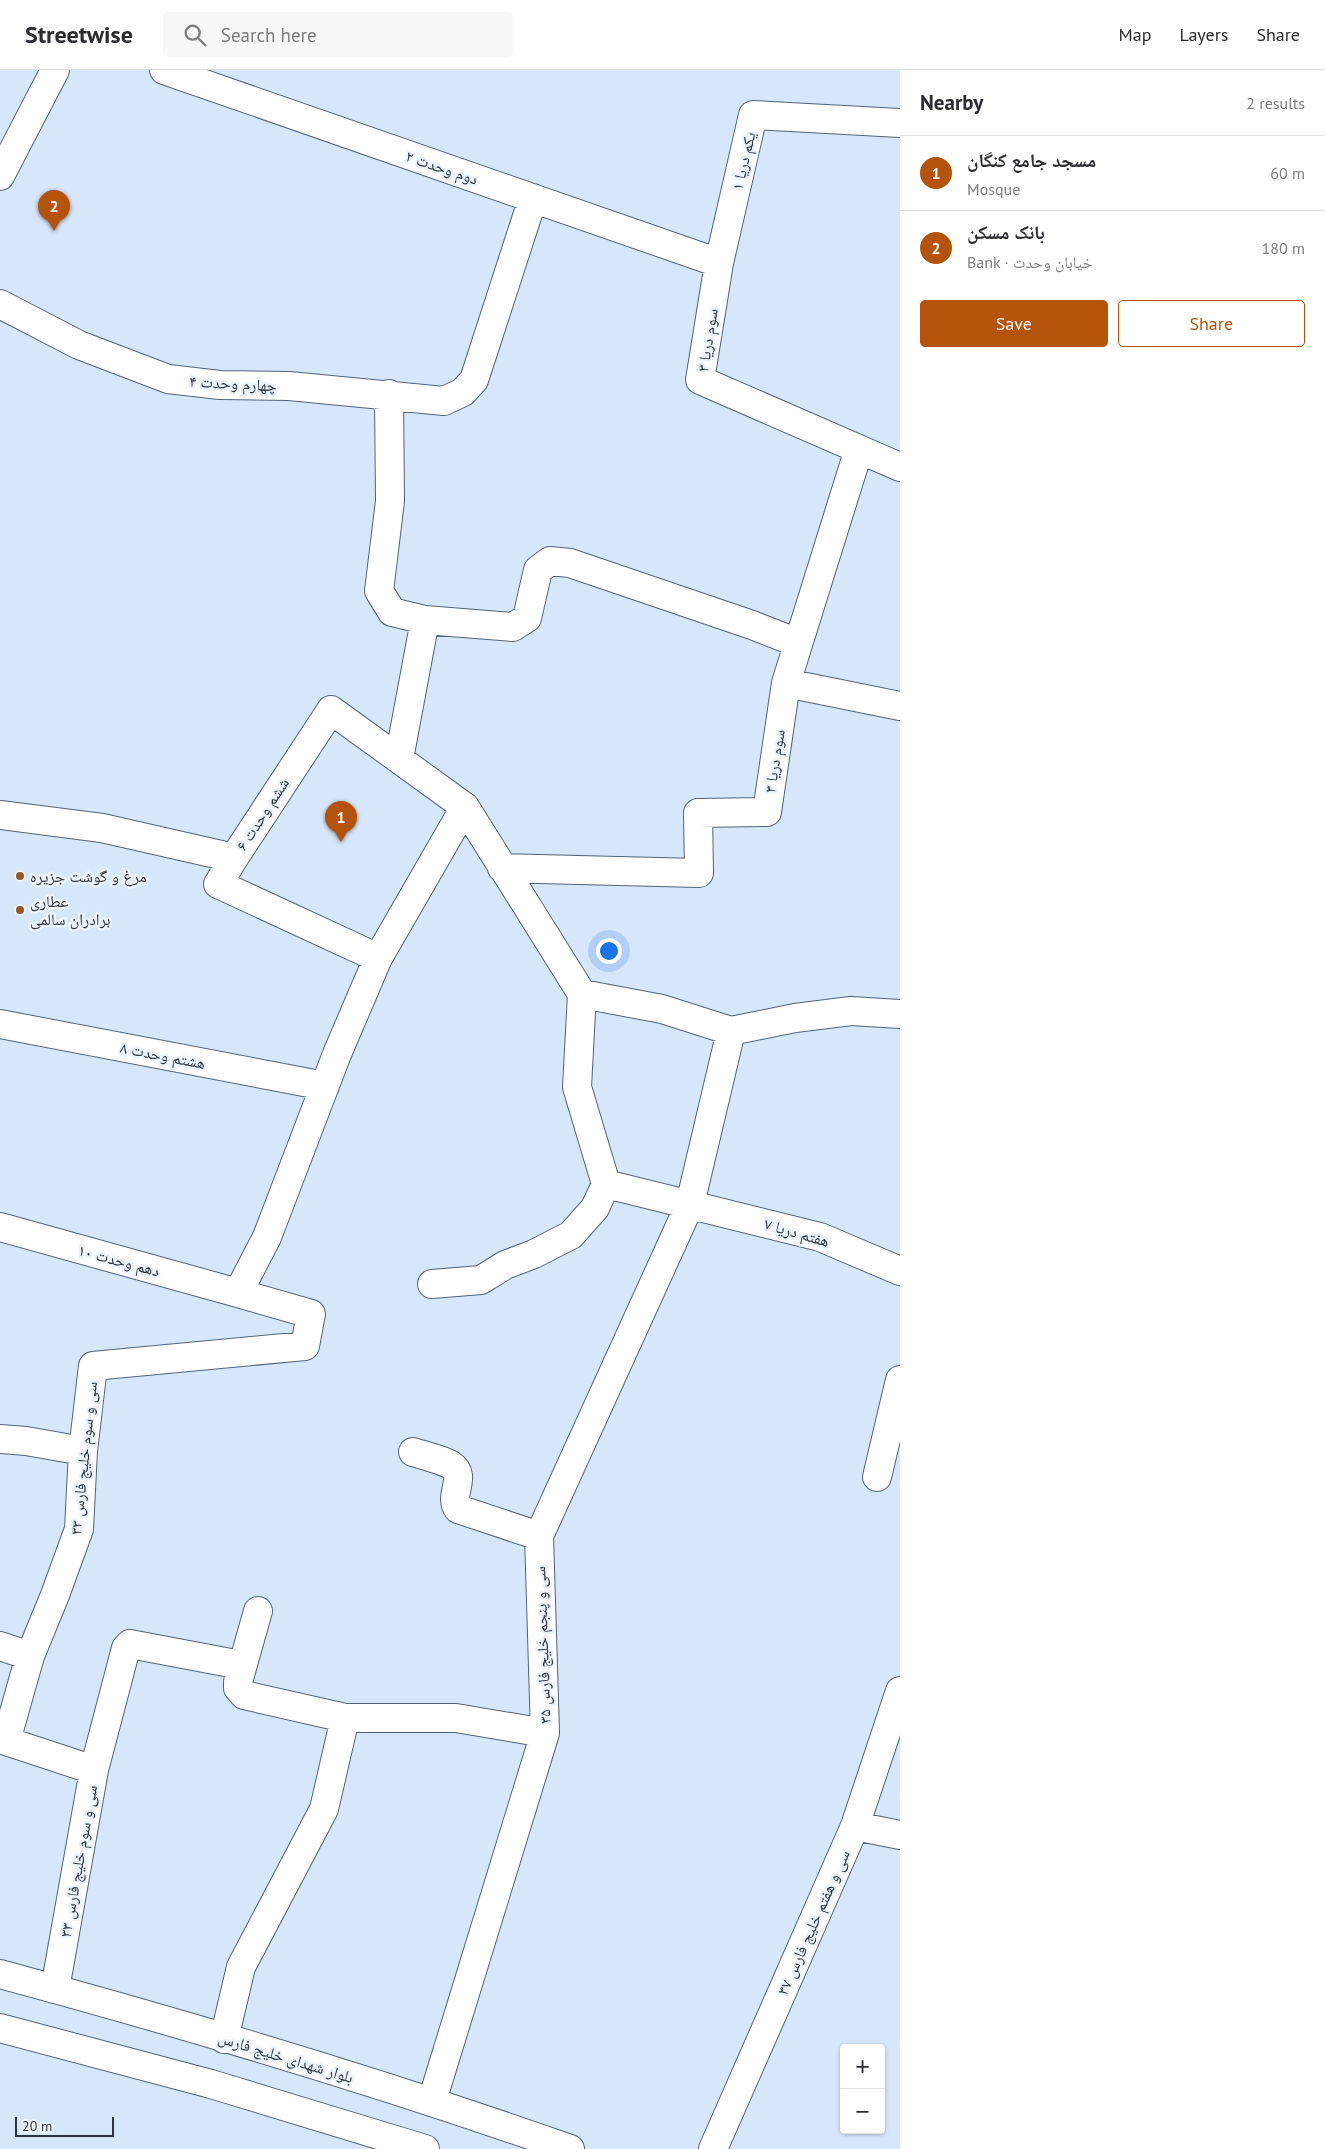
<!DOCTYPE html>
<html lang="en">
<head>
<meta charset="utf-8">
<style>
	:root { --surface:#fff; --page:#f7f7f7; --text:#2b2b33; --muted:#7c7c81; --line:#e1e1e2; --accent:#b45309 }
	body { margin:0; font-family:"PT Sans","Noto Naskh Arabic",sans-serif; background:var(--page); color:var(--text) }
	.controls { position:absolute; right:15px; bottom:15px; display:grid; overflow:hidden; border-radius:5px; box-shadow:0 1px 4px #0004 }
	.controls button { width:45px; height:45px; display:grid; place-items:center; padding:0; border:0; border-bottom:1px solid var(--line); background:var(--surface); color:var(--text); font:25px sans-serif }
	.scale { position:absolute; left:15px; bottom:12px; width:99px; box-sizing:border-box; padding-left:5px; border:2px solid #2d353f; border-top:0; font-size:14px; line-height:18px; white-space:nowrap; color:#2d353f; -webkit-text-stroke:4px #ebf3fe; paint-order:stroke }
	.you { position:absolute; left:608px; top:880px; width:18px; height:18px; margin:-12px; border:4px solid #fff; border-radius:50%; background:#1a73e8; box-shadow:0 0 0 8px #1a73e833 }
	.badge { display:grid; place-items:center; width:32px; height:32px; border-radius:50%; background:var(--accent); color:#fff; font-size:16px; font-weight:700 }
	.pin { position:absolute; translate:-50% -41px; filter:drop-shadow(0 1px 2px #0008) }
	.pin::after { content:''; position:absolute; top:26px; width:18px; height:15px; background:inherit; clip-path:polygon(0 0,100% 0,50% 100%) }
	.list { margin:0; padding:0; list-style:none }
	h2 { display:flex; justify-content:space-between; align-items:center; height:65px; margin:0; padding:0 20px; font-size:21px }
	h2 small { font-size:16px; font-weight:400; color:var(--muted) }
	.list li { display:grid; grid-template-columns:32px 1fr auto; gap:15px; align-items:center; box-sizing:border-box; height:75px; padding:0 20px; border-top:1px solid var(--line) }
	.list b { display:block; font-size:19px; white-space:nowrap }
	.list p { margin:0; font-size:16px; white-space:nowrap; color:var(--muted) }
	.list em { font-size:16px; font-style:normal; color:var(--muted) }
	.actions { display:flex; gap:10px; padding:15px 20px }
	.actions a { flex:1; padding:11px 0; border:1px solid var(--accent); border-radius:5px; text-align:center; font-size:18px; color:var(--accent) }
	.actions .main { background:var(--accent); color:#fff }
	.icon { flex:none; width:28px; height:28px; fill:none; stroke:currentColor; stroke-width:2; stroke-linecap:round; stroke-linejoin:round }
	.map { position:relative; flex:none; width:900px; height:2079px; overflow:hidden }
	header { display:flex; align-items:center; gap:30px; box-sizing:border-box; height:70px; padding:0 25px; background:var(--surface); border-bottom:1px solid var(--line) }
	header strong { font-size:24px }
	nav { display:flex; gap:28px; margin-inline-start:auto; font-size:18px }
	.search { width:350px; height:45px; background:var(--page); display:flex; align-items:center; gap:12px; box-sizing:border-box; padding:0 18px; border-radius:5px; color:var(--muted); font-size:19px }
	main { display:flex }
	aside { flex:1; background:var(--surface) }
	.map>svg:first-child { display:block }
</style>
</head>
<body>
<header>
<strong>Streetwise</strong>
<div class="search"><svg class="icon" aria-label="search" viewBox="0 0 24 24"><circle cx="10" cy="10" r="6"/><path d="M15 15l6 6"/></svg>Search here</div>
<nav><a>Map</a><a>Layers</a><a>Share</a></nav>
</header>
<main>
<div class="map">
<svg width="900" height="2079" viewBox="0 0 900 2079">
	<rect width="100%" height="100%" fill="#d7e7fb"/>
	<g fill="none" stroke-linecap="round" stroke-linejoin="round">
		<defs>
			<path id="minor" d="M 164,0 L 719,193
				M 900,53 L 753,45 L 719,193 L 700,310 L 900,397
				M 0,234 L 79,275 L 168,309 L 220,315 L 289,316 L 444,331 L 463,322 L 474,310 L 533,128
				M 389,324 L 390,431 L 379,521 L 392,542 L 425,550 L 399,689
				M 425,550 L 513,557 L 527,548 L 538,500 L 550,491 L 570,493 L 752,555 L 798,573
				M 786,613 L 859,379
				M 0,745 L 102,758 L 234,788 L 331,640 L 465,737 L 582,924 L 577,1017 L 606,1114 L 820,1167 L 900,1201
				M 234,788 L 218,814 L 378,888
				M 502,798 L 699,803 L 698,743 L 767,742 L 786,613 L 900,636
				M 582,924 L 662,939 L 731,961 L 795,948 L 851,941 L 900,944
				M 0,954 L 325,1016
				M 0,1157 L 238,1223
				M 432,1214 L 481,1210 L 505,1195 L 534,1184 L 571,1165 L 595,1138 L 606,1114
				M 0,1369 L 26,1371 L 83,1381
				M 413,1382 C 425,1386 440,1389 451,1395 C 468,1406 448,1425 458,1439 L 539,1466
				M 877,1407 L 900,1310
				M 258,1541 L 238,1612 L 238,1618 L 244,1625 L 345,1648 L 456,1648 L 545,1663
				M 0,1576 L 30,1586
				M 94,1700 L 126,1578 L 130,1574 L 241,1595
				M 855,1756 L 900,1765
				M 55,1919 L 94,1700 L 6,1671 L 30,1586 L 55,1525 L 79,1459 L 83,1381 L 93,1296 L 305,1276 L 311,1244 L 238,1223 L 267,1167 L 337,984 L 378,888 L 465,737
				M 224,1969 L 241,1897 L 324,1739 L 345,1648
				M 432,2031 L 545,1663 L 539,1466 L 690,1134 L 731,961
				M 713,2079 L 855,1756 L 900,1621"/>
			<path id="major" d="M 0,106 L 55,0
				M 0,1904 C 192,1956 383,2013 570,2079
				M 0,1958 L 211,2014 L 425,2079"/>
		</defs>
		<use href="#minor" stroke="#516379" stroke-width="30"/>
		<use href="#major" stroke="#516379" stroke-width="30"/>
		<use href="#minor" stroke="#fff" stroke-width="28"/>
		<use href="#major" stroke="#fff" stroke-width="28"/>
	</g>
	<g fill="#975425" stroke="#ebf3fe" stroke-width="2">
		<circle cx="20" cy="806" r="5"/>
		<circle cx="20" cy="840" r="5"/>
	</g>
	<g text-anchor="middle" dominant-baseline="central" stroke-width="5" stroke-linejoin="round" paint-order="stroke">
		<g font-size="16" fill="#2d353f" stroke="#ebf3fe">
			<text transform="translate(743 91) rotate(-77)">یکم دریا ۱</text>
			<text transform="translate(442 97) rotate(19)">دوم وحدت ۲</text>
			<text transform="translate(707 270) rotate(-81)">سوم دریا ۳</text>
			<text transform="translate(233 313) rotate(3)">چهارم وحدت ۴</text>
			<text transform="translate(774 691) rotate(-81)">سوم دریا ۳</text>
			<text transform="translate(262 744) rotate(-57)">ششم وحدت ۶</text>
			<text transform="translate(163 985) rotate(11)">هشتم وحدت ۸</text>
			<text transform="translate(797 1162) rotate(16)">هفتم دریا ۷</text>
			<text transform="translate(119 1190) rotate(15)">دهم وحدت ۱۰</text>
			<text transform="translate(83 1388) rotate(-84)">سی و سوم خلیج فارس ۳۳</text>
			<text transform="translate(542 1575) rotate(-92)">سی و پنجم خلیج فارس ۳۵</text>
			<text transform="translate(78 1791) rotate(-80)">سی و سوم خلیج فارس ۳۳</text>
			<text transform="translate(813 1852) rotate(-66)">سی و هفتم خلیج فارس ۳۷</text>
			<text transform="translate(286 1987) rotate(17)">بلوار شهدای خلیج فارس</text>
		</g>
		<g font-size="16" fill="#2d353f" stroke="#ebf3fe" text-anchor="start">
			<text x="30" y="806">مرغ و گوشت جزیره</text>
			<text x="30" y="831">عطاری<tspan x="30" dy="18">برادران سالمی</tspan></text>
		</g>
	</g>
</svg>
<div class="controls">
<button>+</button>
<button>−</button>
</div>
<div class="scale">20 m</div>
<div class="you"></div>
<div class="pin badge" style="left:341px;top:772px">1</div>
<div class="pin badge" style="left:54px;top:161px">2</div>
</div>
<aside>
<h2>Nearby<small>2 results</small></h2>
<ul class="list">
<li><span class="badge">1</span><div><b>مسجد جامع کنگان</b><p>Mosque</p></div><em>60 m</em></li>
<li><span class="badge">2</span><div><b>بانک مسکن</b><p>Bank · خیابان وحدت</p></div><em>180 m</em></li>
</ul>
<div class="actions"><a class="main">Save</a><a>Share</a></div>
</aside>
</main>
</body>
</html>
